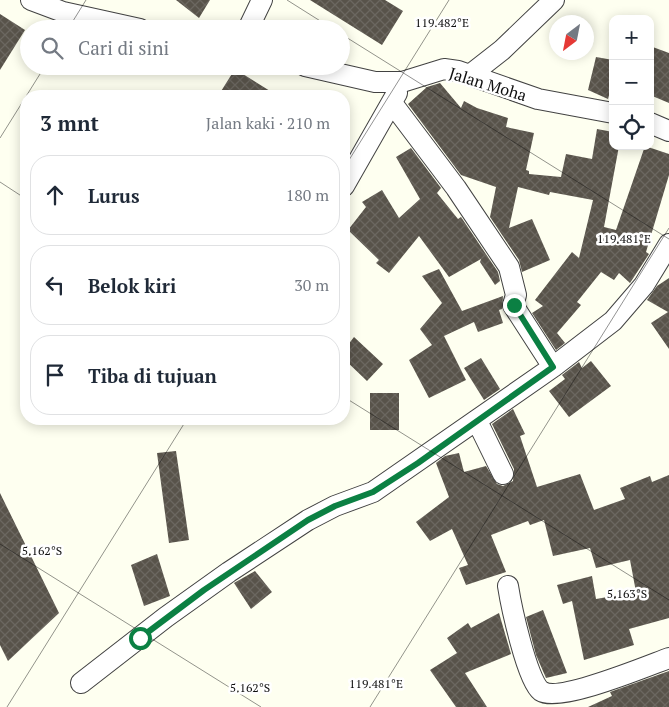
<!DOCTYPE html>
<html lang="id">
<head>
<meta charset="utf-8">
<style>
	:root { --surface:#fff; --page:#f2f2f3; --text:#1f2937; --muted:#747a83; --line:#e0e1e3 }
	body { margin:0; font-family:"PT Serif",serif; background:var(--page); color:var(--text) }
	.controls { position:absolute; right:15px; top:15px; display:grid; overflow:hidden; border-radius:10px; box-shadow:0 2px 12px #0003 }
	.controls button { width:45px; height:45px; display:grid; place-items:center; padding:0; border:0; border-bottom:1px solid var(--line); background:var(--surface); color:var(--text); font:25px sans-serif }
	.compass { position:absolute; left:549px; top:15px; width:45px; height:45px; border-radius:50%; background:var(--surface); box-shadow:0 2px 12px #0003; rotate:212deg }
	.stop { position:absolute; width:15px; height:15px; margin:-11px; border:4px solid #0b8043; border-radius:50%; background:#fff }
	.stop.end { background:#0b8043; border-color:#fff; box-shadow:0 1px 5px #0008 }
	.list { margin:0; padding:0; list-style:none }
	h2 { display:flex; justify-content:space-between; align-items:center; height:65px; margin:0; padding:0 20px; font-size:21px }
	h2 small { font-size:16px; font-weight:400; color:var(--muted) }
	.list li { display:grid; grid-template-columns:32px 1fr auto; gap:15px; align-items:center; box-sizing:border-box; height:80px; margin:0 10px 10px; padding:0 10px; border:1px solid var(--line); border-radius:20px }
	.list b { display:block; font-size:19px; white-space:nowrap }
	.list em { font-size:16px; font-style:normal; color:var(--muted) }
	.icon { flex:none; width:28px; height:28px; fill:none; stroke:currentColor; stroke-width:2; stroke-linecap:round; stroke-linejoin:round }
	.map { position:relative; flex:none; width:669px; height:707px; overflow:hidden }
	.search { position:absolute; background:var(--surface); box-shadow:0 2px 12px #0003; left:20px; top:20px; width:330px; height:55px; display:flex; align-items:center; gap:12px; box-sizing:border-box; padding:0 18px; border-radius:28px; color:var(--muted); font-size:19px }
	.panel { position:absolute; background:var(--surface); box-shadow:0 2px 12px #0003; left:20px; top:90px; width:330px; height:335px; border-radius:20px }
	.map>svg:first-child { display:block }
</style>
</head>
<body>
<div class="map">
<svg width="669" height="707" viewBox="0 0 669 707">
	<defs>
		<pattern id="building-cross-hatch" width="8" height="8" patternUnits="userSpaceOnUse" patternTransform="scale(1.25)"><rect width="8" height="8" fill="#58534a"/><path d="M0 0l8 8M0 8l8-8" fill="none" stroke="#6b6760"/></pattern>
	</defs>
	<rect width="100%" height="100%" fill="#fefff0"/>
	<path fill="url(#building-cross-hatch)" d="M 176,0 L 210,0 L 199,18 Z
		M 310,0 L 385,0 L 403,11 L 382,45 Z
		M 0,14 L 25,30 L 0,70 Z
		M 650,46 L 669,53 L 669,103 L 650,95 Z
		M 596,57 L 613,60 L 613,80 L 608,99 L 588,90 Z
		M 235,69 L 278,96 L 218,96 Z
		M 440,83 L 461,108 L 464,101 L 477,108 L 508,118 L 506,127 L 534,133 L 526,170 L 529,171 L 529,174 L 561,177 L 566,154 L 592,159 L 597,129 L 613,132 L 613,146 L 619,146 L 604,227 L 616,230 L 645,146 L 669,154 L 669,175 L 646,252 L 649,254 L 630,283 L 619,273 L 614,280 L 601,272 L 577,302 L 581,305 L 557,333 L 565,343 L 556,350 L 532,313 L 543,306 L 535,300 L 572,252 L 579,258 L 593,200 L 550,192 L 549,195 L 518,187 L 509,228 L 532,219 L 550,260 L 522,272 L 519,260 L 490,217 L 496,187 L 461,175 L 408,104 L 427,87 Z
		M 411,148 L 441,188 L 437,193 L 458,219 L 461,217 L 498,272 L 500,281 L 495,285 L 480,262 L 481,259 L 449,277 L 419,236 L 389,273 L 376,263 L 379,260 L 348,230 L 366,207 L 362,202 L 382,190 L 399,218 L 420,199 L 396,157 Z
		M 439,269 L 462,311 L 503,296 L 502,309 L 499,310 L 503,323 L 478,332 L 474,322 L 444,336 L 466,380 L 429,398 L 409,360 L 432,345 L 420,329 L 442,303 L 422,276 Z
		M 669,278 L 669,349 L 651,323 L 668,312 L 647,300 L 657,286 Z
		M 354,337 L 383,364 L 367,381 L 344,359 L 344,350 Z
		M 481,358 L 500,389 L 484,400 L 464,368 Z
		M 591,361 L 611,386 L 569,417 L 549,391 L 565,379 L 562,375 L 579,362 L 582,368 Z
		M 370,393 L 399,393 L 399,430 L 370,430 Z
		M 513,409 L 525,434 L 520,436 L 537,487 L 580,474 L 594,510 L 625,499 L 620,488 L 650,476 L 652,482 L 669,475 L 669,618 L 629,629 L 634,645 L 584,660 L 572,601 L 563,604 L 557,585 L 592,576 L 596,599 L 636,592 L 630,560 L 596,568 L 590,548 L 553,556 L 544,520 L 530,525 L 528,521 L 491,535 L 506,572 L 466,585 L 459,568 L 468,565 L 452,529 L 430,541 L 416,522 L 449,497 L 436,463 L 445,456 L 459,453 L 464,472 L 486,466 L 497,484 L 503,486 L 513,481 L 514,469 L 492,424 Z
		M 176,451 L 189,540 L 169,543 L 157,453 Z
		M 0,493 L 59,613 L 8,661 L 0,645 Z
		M 157,554 L 170,596 L 144,606 L 131,565 Z
		M 255,571 L 272,592 L 251,609 L 234,583 Z
		M 543,610 L 567,673 L 546,678 L 536,655 L 526,617 Z
		M 499,613 L 511,654 L 465,673 L 487,707 L 456,707 L 430,670 L 457,653 L 447,638 L 468,623 L 471,628 Z
		M 669,671 L 669,707 L 588,707 L 612,696 L 610,692 Z"/>
	<g fill="none" stroke-linecap="round" stroke-linejoin="round">
		<defs>
			<path id="minor" d="M 31,0 L 63,12 L 140,29
				M 248,29 L 262,0
				M 305,66 L 375,82 L 402,82 L 444,69 L 458,71 L 538,99 L 613,113
				M 470,75 L 502,50 L 554,0
				M 392,103 L 456,188 L 509,267 L 516,295 L 513,305 L 553,367
				M 650,123 L 669,131
				M 344,186 L 397,93
				M 477,421 L 503,474
				M 508,586 C 511,605 527,681 541,691 C 559,703 647,666 669,658
				M 81,683 L 166,617 L 229,572 L 308,520 L 335,506 L 373,492 L 553,367 L 613,321 L 644,285 L 669,244"/>
		</defs>
		<use href="#minor" stroke="#424242" stroke-width="22"/>
		<use href="#minor" stroke="#fff" stroke-width="20"/>
	</g>
	<g fill="none" stroke-linecap="round" stroke-linejoin="round">
		<path stroke="#0b8043" stroke-width="6" d="M 140,638 L 204,590 L 308,520 L 335,506 L 373,492 L 418,463 L 553,367 L 514,305"/>
	</g>
	<path fill="none" stroke="#0f0f0f" stroke-width="1" stroke-opacity="0.45" d="M 287,0 L 333,29M 68,29 L 86,0M 341,34 L 669,239M 0,138 L 45,66M 344,168 L 449,0M 0,182 L 26,199M 344,397 L 669,600M 0,544 L 261,707M 7,707 L 187,419M 370,707 L 669,228"/>
	<g text-anchor="middle" dominant-baseline="central" stroke-width="5" stroke-linejoin="round" paint-order="stroke">
		<g font-size="16" fill="#0f0f0f" stroke="#fff">
			<text transform="translate(488 84) rotate(17)">Jalan Moha</text>
		</g>
	</g>
	<g font-size="12" text-anchor="middle" fill="#0f0f0f" stroke="#fff" stroke-width="5" stroke-linejoin="round" paint-order="stroke">
		<text x="442" y="27">119.482°E</text>
		<text x="624" y="243">119.481°E</text>
		<text x="42" y="555">5.162°S</text>
		<text x="627" y="598">5.163°S</text>
		<text x="376" y="688">119.481°E</text>
		<text x="250" y="692">5.162°S</text>
	</g>
</svg>
<div class="controls">
<button>+</button>
<button>−</button>
<button><svg class="icon" aria-label="locate" viewBox="0 0 24 24"><circle cx="12" cy="12" r="6"/><path d="M12 2v4M12 18v4M2 12h4M18 12h4"/></svg></button>
</div>
<svg class="compass" viewBox="-18 -18 36 36"><path d="M0-13l5 13h-10z" fill="#e53935"/><path d="M0 13l5-13h-10z" fill="#747a83"/></svg>
<div class="stop" style="left:140px;top:638px"></div>
<div class="stop end" style="left:514px;top:305px"></div>
<div class="search"><svg class="icon" aria-label="search" viewBox="0 0 24 24"><circle cx="10" cy="10" r="6"/><path d="M15 15l6 6"/></svg>Cari di sini</div>
<section class="panel">
<h2>3 mnt<small>Jalan kaki · 210 m</small></h2>
<ul class="list">
<li><svg class="icon" aria-label="ahead" viewBox="0 0 24 24"><path d="M12 20V5M6 11l6-6 6 6"/></svg><div><b>Lurus</b></div><em>180 m</em></li>
<li><svg class="icon" aria-label="left" viewBox="0 0 24 24"><path d="M17 20v-9H6M10 6l-5 5 5 5"/></svg><div><b>Belok kiri</b></div><em>30 m</em></li>
<li><svg class="icon" aria-label="arrive" viewBox="0 0 24 24"><path d="M6 21V4h12l-3 4 3 4H6"/></svg><div><b>Tiba di tujuan</b></div></li>
</ul>
</section>
</div>
</body>
</html>
